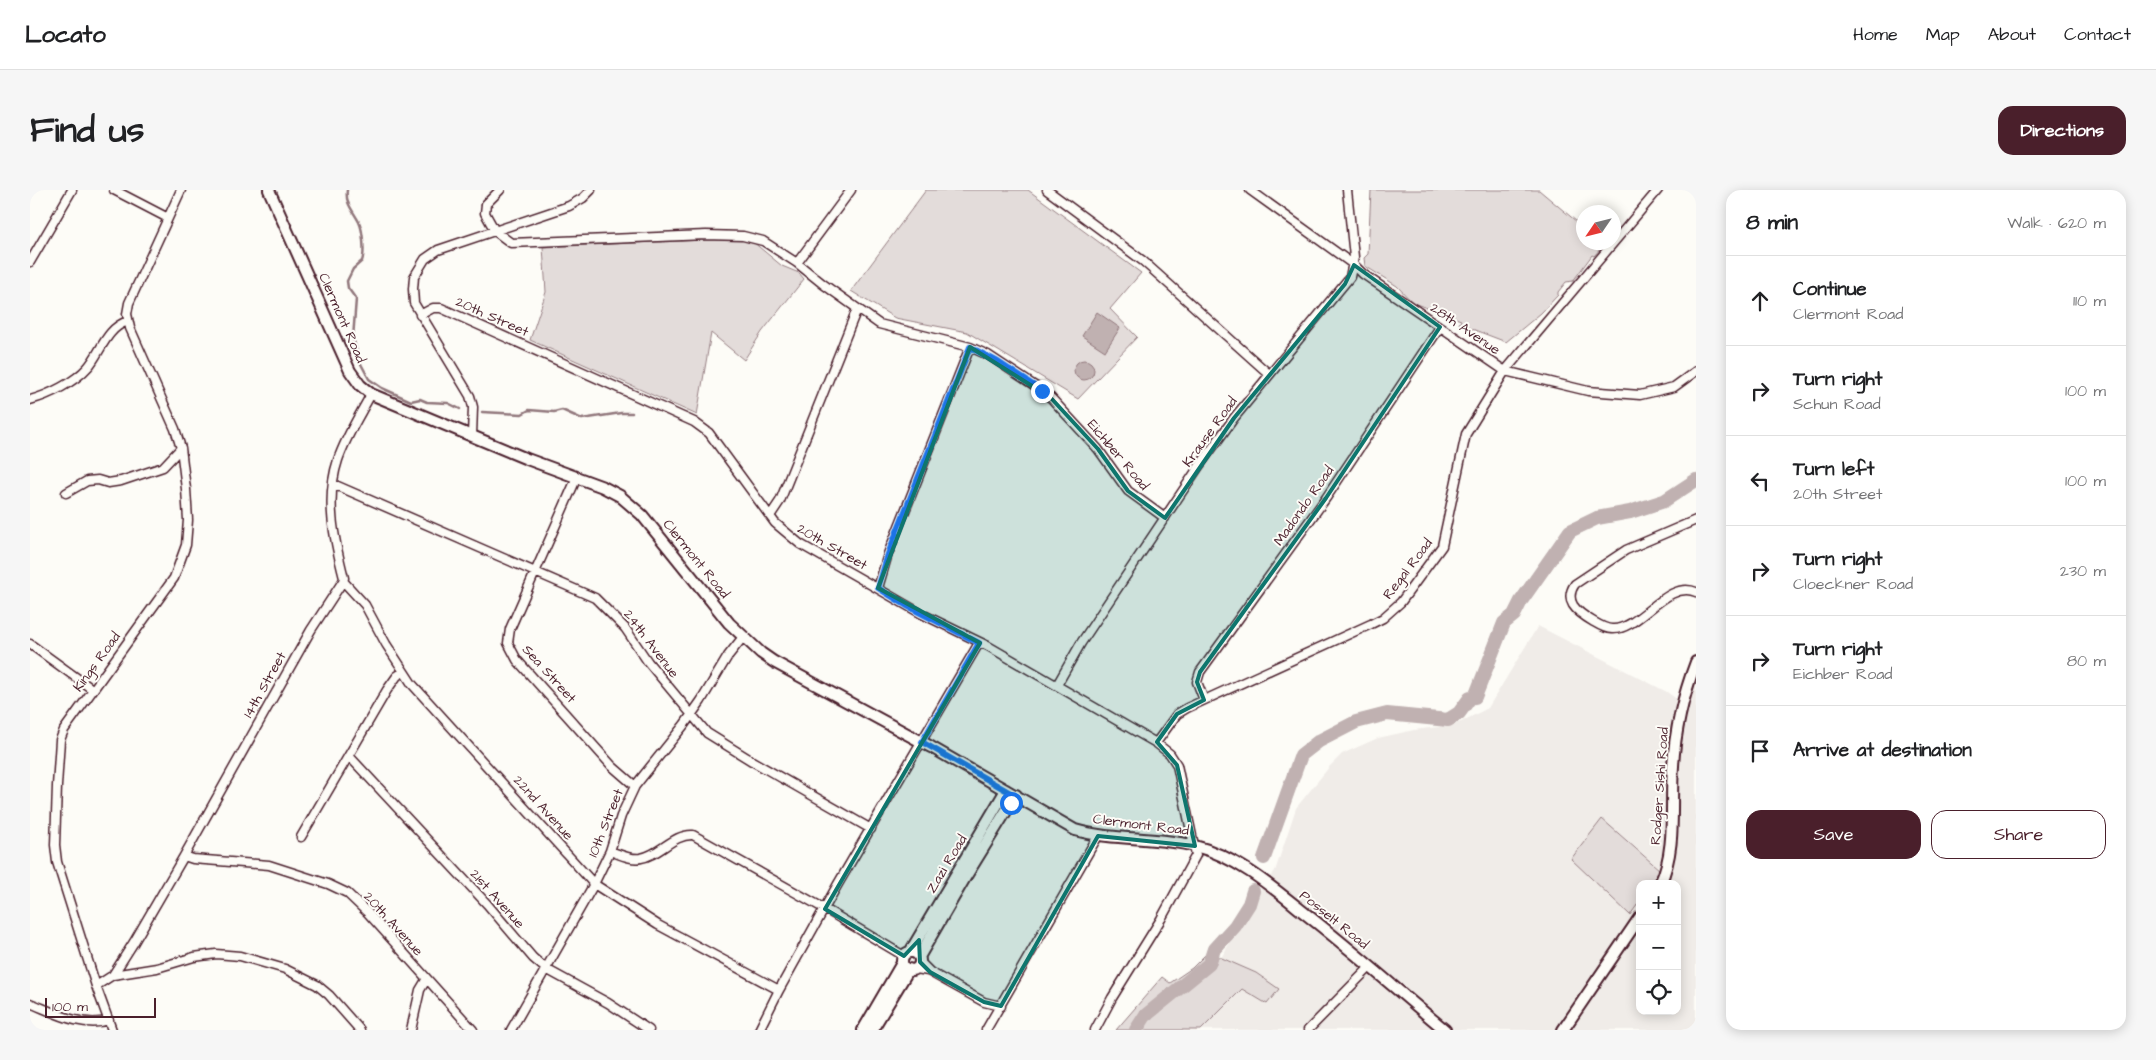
<!DOCTYPE html>
<html lang="en">
<head>
<meta charset="utf-8">
<style>
	:root { --surface:#fff; --page:#f6f6f6; --text:#202124; --muted:#757577; --line:#e0e0e0; --accent:#4a1f2b }
	body { margin:0; font-family:"Architects Daughter",sans-serif; background:var(--page); color:var(--text) }
	.controls { position:absolute; right:15px; bottom:15px; display:grid; overflow:hidden; border-radius:10px; box-shadow:0 2px 12px #0003 }
	.controls button { width:45px; height:45px; display:grid; place-items:center; padding:0; border:0; border-bottom:1px solid var(--line); background:var(--surface); color:var(--text); font:25px sans-serif }
	.compass { position:absolute; left:1546px; top:15px; width:45px; height:45px; border-radius:50%; background:var(--surface); box-shadow:0 2px 12px #0003; rotate:235deg }
	.scale { position:absolute; left:15px; bottom:12px; width:111px; box-sizing:border-box; padding-left:5px; border:2px solid #4a1f2b; border-top:0; font-size:14px; line-height:18px; white-space:nowrap; color:#4a1f2b; -webkit-text-stroke:4px #fdfcf7; paint-order:stroke }
	.stop { position:absolute; width:15px; height:15px; margin:-11px; border:4px solid #1a73e8; border-radius:50%; background:#fff }
	.stop.end { background:#1a73e8; border-color:#fff; box-shadow:0 1px 5px #0008 }
	.list { margin:0; padding:0; list-style:none }
	h2 { display:flex; justify-content:space-between; align-items:center; height:65px; margin:0; padding:0 20px; font-size:21px }
	h2 small { font-size:16px; font-weight:400; color:var(--muted) }
	.list li { display:grid; grid-template-columns:32px 1fr auto; gap:15px; align-items:center; box-sizing:border-box; height:90px; padding:0 20px; border-top:1px solid var(--line) }
	.list b { display:block; font-size:19px; white-space:nowrap }
	.list p { margin:0; font-size:16px; white-space:nowrap; color:var(--muted) }
	.list em { font-size:16px; font-style:normal; color:var(--muted) }
	.actions { display:flex; gap:10px; padding:15px 20px }
	.actions a { flex:1; padding:11px 0; border:1px solid var(--accent); border-radius:15px; text-align:center; font-size:18px; color:var(--accent) }
	.actions .main { background:var(--accent); color:#fff }
	.icon { flex:none; width:28px; height:28px; fill:none; stroke:currentColor; stroke-width:2; stroke-linecap:round; stroke-linejoin:round }
	.map { position:relative; flex:none; width:1666px; height:840px; overflow:hidden; border-radius:15px }
	header { display:flex; align-items:center; gap:30px; box-sizing:border-box; height:70px; padding:0 25px; background:var(--surface); border-bottom:1px solid var(--line) }
	header strong { font-size:24px }
	nav { display:flex; gap:28px; margin-inline-start:auto; font-size:18px }
	.intro { display:flex; align-items:center; justify-content:space-between; box-sizing:border-box; height:120px; padding:0 30px }
	h1 { margin:0; font-size:35px }
	.button { padding:12px 22px; border-radius:15px; background:var(--accent); color:#fff; font-size:18px; font-weight:700 }
	main { display:flex; gap:30px; padding:0 30px }
	aside { flex:1; background:var(--surface); border-radius:15px; box-shadow:0 2px 12px #0003 }
	.map>svg:first-child { display:block }
</style>
</head>
<body>
<header>
<strong>Locato</strong>
<nav><a>Home</a><a>Map</a><a>About</a><a>Contact</a></nav>
</header>
<div class="intro"><h1>Find us</h1><a class="button">Directions</a></div>
<main>
<div class="map">
<svg width="1666" height="840" viewBox="0 0 1666 840">
	<rect width="100%" height="100%" fill="#fdfcf7"/>
	<filter id="ink" filterUnits="userSpaceOnUse"><feTurbulence type="fractalNoise" baseFrequency=".02" numOctaves="2"/><feDisplacementMap in="SourceGraphic" scale="10" xChannelSelector="R" yChannelSelector="G"/><feConvolveMatrix kernelMatrix="1 2 1 2 8 2 1 2 1" color-interpolation-filters="sRGB"/></filter>
	<g filter="url(#ink)">
		<path fill="#f0ece8" fill-rule="evenodd" d="M 1508,436 L 1637,502 L 1652,513 L 1666,474 L 1666,840 L 1171,840 L 1226,783 L 1191,768 L 1235,692 L 1245,681 L 1266,618 L 1300,576 L 1312,564 L 1348,548 L 1384,540 L 1416,536 L 1431,532 L 1458,518 ZM 1572,629 L 1630,679 L 1621,694 L 1647,694 L 1647,821 L 1610,821 L 1610,711 L 1600,724 Z"/>
		<path fill="#e3dcda" stroke="#967e82" d="M 896,0 L 998,0 L 1111,83 L 1080,119 L 1107,147 L 1048,209 L 937,142 L 865,128 L 821,101 Z
			M 1341,0 L 1509,0 L 1553,37 L 1554,52 L 1572,53 L 1574,55 L 1564,66 L 1562,65 L 1543,91 L 1536,92 L 1528,102 L 1528,105 L 1511,123 L 1476,152 L 1429,134 L 1431,130 L 1383,113 L 1367,96 L 1335,76 L 1334,68 L 1338,64 Z
			M 674,50 L 714,50 L 723,52 L 752,76 L 769,83 L 774,89 L 732,142 L 714,170 L 681,143 L 667,225 L 500,150 L 516,102 L 513,57 Z
			M 1572,629 L 1630,680 L 1621,694 L 1610,694 L 1610,711 L 1600,725 L 1541,669 Z
			M 1178,762 L 1226,783 L 1249,799 L 1237,814 L 1212,799 L 1171,840 L 1086,840 L 1132,787 L 1140,793 L 1162,778 Z"/>
		<path fill="#c0b1b1" stroke="#91777b" d="M 1067,122 L 1090,138 L 1075,161 L 1052,146 Z
			M1044 180a10 10 0 1 1 20 0a10 10 0 1 1-20 0Z"/>
		<g fill="none" stroke-linecap="round" stroke-linejoin="round">
			<path stroke="#91777b" stroke-width="2.5" d="M 317,0 C 315,14 323,20 329,32 C 333,40 335,63 332,71 L 323,79 L 317,91 L 318,98 L 326,109 L 323,148 L 330,172 L 339,189 L 352,198 L 381,211 L 390,209 L 397,212 L 418,213 L 430,219
				M 452,222 L 492,224 L 499,220 L 524,222 L 532,220 L 552,229 L 591,223 L 602,223"/>
			<path stroke="#c0b1b1" stroke-width="14" d="M 1234,668 L 1271,565 L 1289,551 L 1326,532 L 1357,524 L 1418,530 L 1429,523 L 1440,508 L 1445,507 L 1474,433 L 1484,425 L 1491,411 L 1540,341 L 1567,328 L 1600,322 L 1634,311 L 1666,290
				M 1106,840 L 1115,826 L 1179,774 L 1184,759 L 1205,736 L 1219,714 L 1223,701"/>
			<defs>
				<path id="minor" d="M 84,0 L 138,28
					M 470,0 L 456,14 L 455,23 L 465,41 L 481,53 L 676,45 L 713,46 L 733,51 L 767,73 L 793,94 L 849,134 L 940,157 L 958,165 L 1005,196 L 1021,208 L 1068,259 L 1098,301 L 1135,328
					M 1017,0 L 1113,71 L 1239,184
					M 1220,0 L 1324,75 L 1333,84 L 1475,181 L 1558,201 L 1610,205 L 1644,197 L 1666,181
					M 0,72 L 42,0
					M 767,73 L 821,0
					M 390,125 L 403,118 L 411,118 L 664,232 L 679,243 L 745,333 L 770,354 L 892,424 L 958,456 L 1126,553 L 1140,564 L 1147,575 L 1166,665 L 1131,729 L 1082,808 L 1065,840
					M 0,210 C 19,205 45,192 58,177 C 71,162 76,138 98,131
					M 442,246 L 443,217 L 440,206 L 384,113 L 383,99 L 384,87 L 395,69 L 408,60 L 539,16 L 553,8 L 561,0
					M 547,287 L 480,439 L 478,453 L 487,470 L 582,576 L 605,596
					M 303,294 L 565,408 L 595,438 L 618,472 L 677,543 L 722,571 L 841,639
					M 36,303 L 57,291 L 68,290 L 78,293 L 91,291 L 133,277 L 151,258
					M 740,326 L 750,311 L 827,119
					M 1666,330 L 1596,360 L 1545,394 C 1540,401 1539,408 1543,415 C 1548,423 1557,428 1564,432 C 1569,435 1576,439 1582,439 C 1609,441 1637,389 1666,402
					M 313,391 L 335,415 L 356,454 L 382,494 L 564,694 L 628,735 L 749,800
					M 848,398 L 858,364 L 940,157
					M 0,454 L 62,499
					M 1027,495 L 1051,453 L 1170,275 L 1204,228 L 1320,87 L 1324,67 L 1317,0
					M 1174,510 L 1167,492 L 1170,482 L 1296,308 L 1410,137
					M 1126,553 L 1147,524 L 1157,518 L 1341,434 L 1353,428 L 1371,412 L 1412,356 L 1436,244 L 1475,181 L 1628,0
					M 319,566 L 457,714 L 503,768 L 516,779 L 578,813 L 619,840
					M 271,647 L 357,500 L 367,486 L 373,482
					M 580,661 C 589,664 601,670 611,668 C 630,665 643,644 663,645 L 795,719 L 874,766
					M 154,666 L 163,669 L 239,675 L 298,694 L 317,703 L 338,723 L 443,840
					M 890,772 L 900,782 L 954,812 L 971,816
					M 886,779 L 898,781
					M 83,785 L 104,752 L 154,666 L 281,440 L 313,391 L 314,388 C 304,349 295,309 308,270 C 316,246 330,225 341,204
					M 66,796 L 83,785 L 127,778 L 164,767 L 186,764 L 210,766 L 255,779 L 287,795 L 299,805 L 330,840
					M 0,813 C 23,822 53,839 79,830
					M 82,840 L 66,796 L 27,672 L 25,655 L 27,596 L 30,550 L 34,540 L 144,388 L 156,355 L 158,330 L 156,299 L 151,258 L 145,239 L 100,138 L 97,124 L 99,113 L 151,0
					M 381,840 L 390,800 L 396,790
					M 481,840 L 564,694 L 580,661 L 591,626 L 605,596 L 654,535 L 671,511 L 698,466 L 713,447
					M 729,840 L 749,800 L 808,694 L 949,453
					M 956,840 L 1068,646
					M 1278,840 L 1340,777"/>
				<path id="tertiary" d="M 239,0 L 320,181 L 330,195 L 341,204 L 497,269 L 573,297 L 590,306 L 612,325 L 699,433 L 731,463 L 744,472 L 901,557 L 1045,640 C 1084,651 1126,646 1165,656 C 1205,666 1241,696 1272,721 C 1321,759 1367,800 1415,840
					M 1630,694 C 1647,658 1640,615 1643,576 C 1645,540 1653,506 1666,472
					M 880,762 L 976,600
					M872 771a9 9 0 1 1 18 0a9 9 0 1 1-18 0Z
					M 889,767 L 936,686 L 986,605
					M 833,840 L 872,773
					M 842,840 L 879,779
					M 1533,840 L 1610,727"/>
			</defs>
			<use href="#minor" stroke="#4a1f2b" stroke-width="11"/>
			<use href="#tertiary" stroke="#4a1f2b" stroke-width="14"/>
			<use href="#minor" stroke="#fdfcf7" stroke-width="8"/>
			<use href="#tertiary" stroke="#fdfcf7" stroke-width="10"/>
		</g>
	</g>
	<g fill="none" stroke-linecap="round" stroke-linejoin="round" filter="url(#ink)">
		<path stroke="#1a73e8" stroke-width="6" d="M 981,613 L 986,606 L 892,552 L 949,453 L 877,416 L 848,398 L 858,364 L 940,157 L 968,172 L 1012,201"/>
	</g>
	<path fill="#0f766e" fill-opacity="0.2" stroke="#0f766e" stroke-width="4" stroke-linejoin="round" d="M 1324,75 L 1410,137 L 1296,308 L 1170,482 L 1167,492 L 1174,510 L 1147,524 L 1127,552 L 1147,575 L 1165,656 L 1068,646 L 971,816 L 954,812 L 900,782 L 890,772 L 889,750 L 874,766 L 795,719 L 950,453 L 848,398 L 940,157 L 1021,208 L 1068,259 L 1098,301 L 1135,328 L 1204,228 L 1315,94 Z"/>
	<g text-anchor="middle" dominant-baseline="central" stroke-width="4" stroke-linejoin="round" paint-order="stroke">
		<g font-size="14" fill="#4a1f2b" stroke="#fdfcf7">
			<text transform="translate(462 127) rotate(24)">20th Street</text>
			<text transform="translate(312 128) rotate(66)">Clermont Road</text>
			<text transform="translate(1435 139) rotate(34)">28th Avenue</text>
			<text transform="translate(1180 242) rotate(-54)">Krause Road</text>
			<text transform="translate(1088 265) rotate(50)">Eichber Road</text>
			<text transform="translate(1274 316) rotate(-55)">Madondo Road</text>
			<text transform="translate(802 357) rotate(30)">20th Street</text>
			<text transform="translate(666 369) rotate(51)">Clermont Road</text>
			<text transform="translate(1378 379) rotate(-53)">Regal Road</text>
			<text transform="translate(621 454) rotate(53)">24th Avenue</text>
			<text transform="translate(67 472) rotate(-54)">Kings Road</text>
			<text transform="translate(519 484) rotate(48)">Sea Street</text>
			<text transform="translate(235 495) rotate(-61)">14th Street</text>
			<text transform="translate(1630 596) rotate(-86)">Rodger Sishi Road</text>
			<text transform="translate(513 618) rotate(48)">22nd Avenue</text>
			<text transform="translate(576 633) rotate(-68)">10th Street</text>
			<text transform="translate(1111 635) rotate(7)">Clermont Road</text>
			<text transform="translate(917 674) rotate(-59)">Zazi Road</text>
			<text transform="translate(467 709) rotate(48)">21st Avenue</text>
			<text transform="translate(1304 730) rotate(39)">Posselt Road</text>
			<text transform="translate(363 734) rotate(48)">20th Avenue</text>
		</g>
	</g>
</svg>
<div class="controls">
<button>+</button>
<button>−</button>
<button><svg class="icon" aria-label="locate" viewBox="0 0 24 24"><circle cx="12" cy="12" r="6"/><path d="M12 2v4M12 18v4M2 12h4M18 12h4"/></svg></button>
</div>
<svg class="compass" viewBox="-18 -18 36 36"><path d="M0-13l5 13h-10z" fill="#e53935"/><path d="M0 13l5-13h-10z" fill="#757577"/></svg>
<div class="scale">100 m</div>
<div class="stop" style="left:981px;top:613px"></div>
<div class="stop end" style="left:1012px;top:201px"></div>
</div>
<aside>
<h2>8 min<small>Walk · 620 m</small></h2>
<ul class="list">
<li><svg class="icon" aria-label="ahead" viewBox="0 0 24 24"><path d="M12 20V5M6 11l6-6 6 6"/></svg><div><b>Continue</b><p>Clermont Road</p></div><em>110 m</em></li>
<li><svg class="icon" aria-label="right" viewBox="0 0 24 24"><path d="M7 20v-9h11M14 6l5 5-5 5"/></svg><div><b>Turn right</b><p>Schun Road</p></div><em>100 m</em></li>
<li><svg class="icon" aria-label="left" viewBox="0 0 24 24"><path d="M17 20v-9H6M10 6l-5 5 5 5"/></svg><div><b>Turn left</b><p>20th Street</p></div><em>100 m</em></li>
<li><svg class="icon" aria-label="right" viewBox="0 0 24 24"><path d="M7 20v-9h11M14 6l5 5-5 5"/></svg><div><b>Turn right</b><p>Cloeckner Road</p></div><em>230 m</em></li>
<li><svg class="icon" aria-label="right" viewBox="0 0 24 24"><path d="M7 20v-9h11M14 6l5 5-5 5"/></svg><div><b>Turn right</b><p>Eichber Road</p></div><em>80 m</em></li>
<li><svg class="icon" aria-label="arrive" viewBox="0 0 24 24"><path d="M6 21V4h12l-3 4 3 4H6"/></svg><div><b>Arrive at destination</b></div></li>
</ul>
<div class="actions"><a class="main">Save</a><a>Share</a></div>
</aside>
</main>
</body>
</html>
